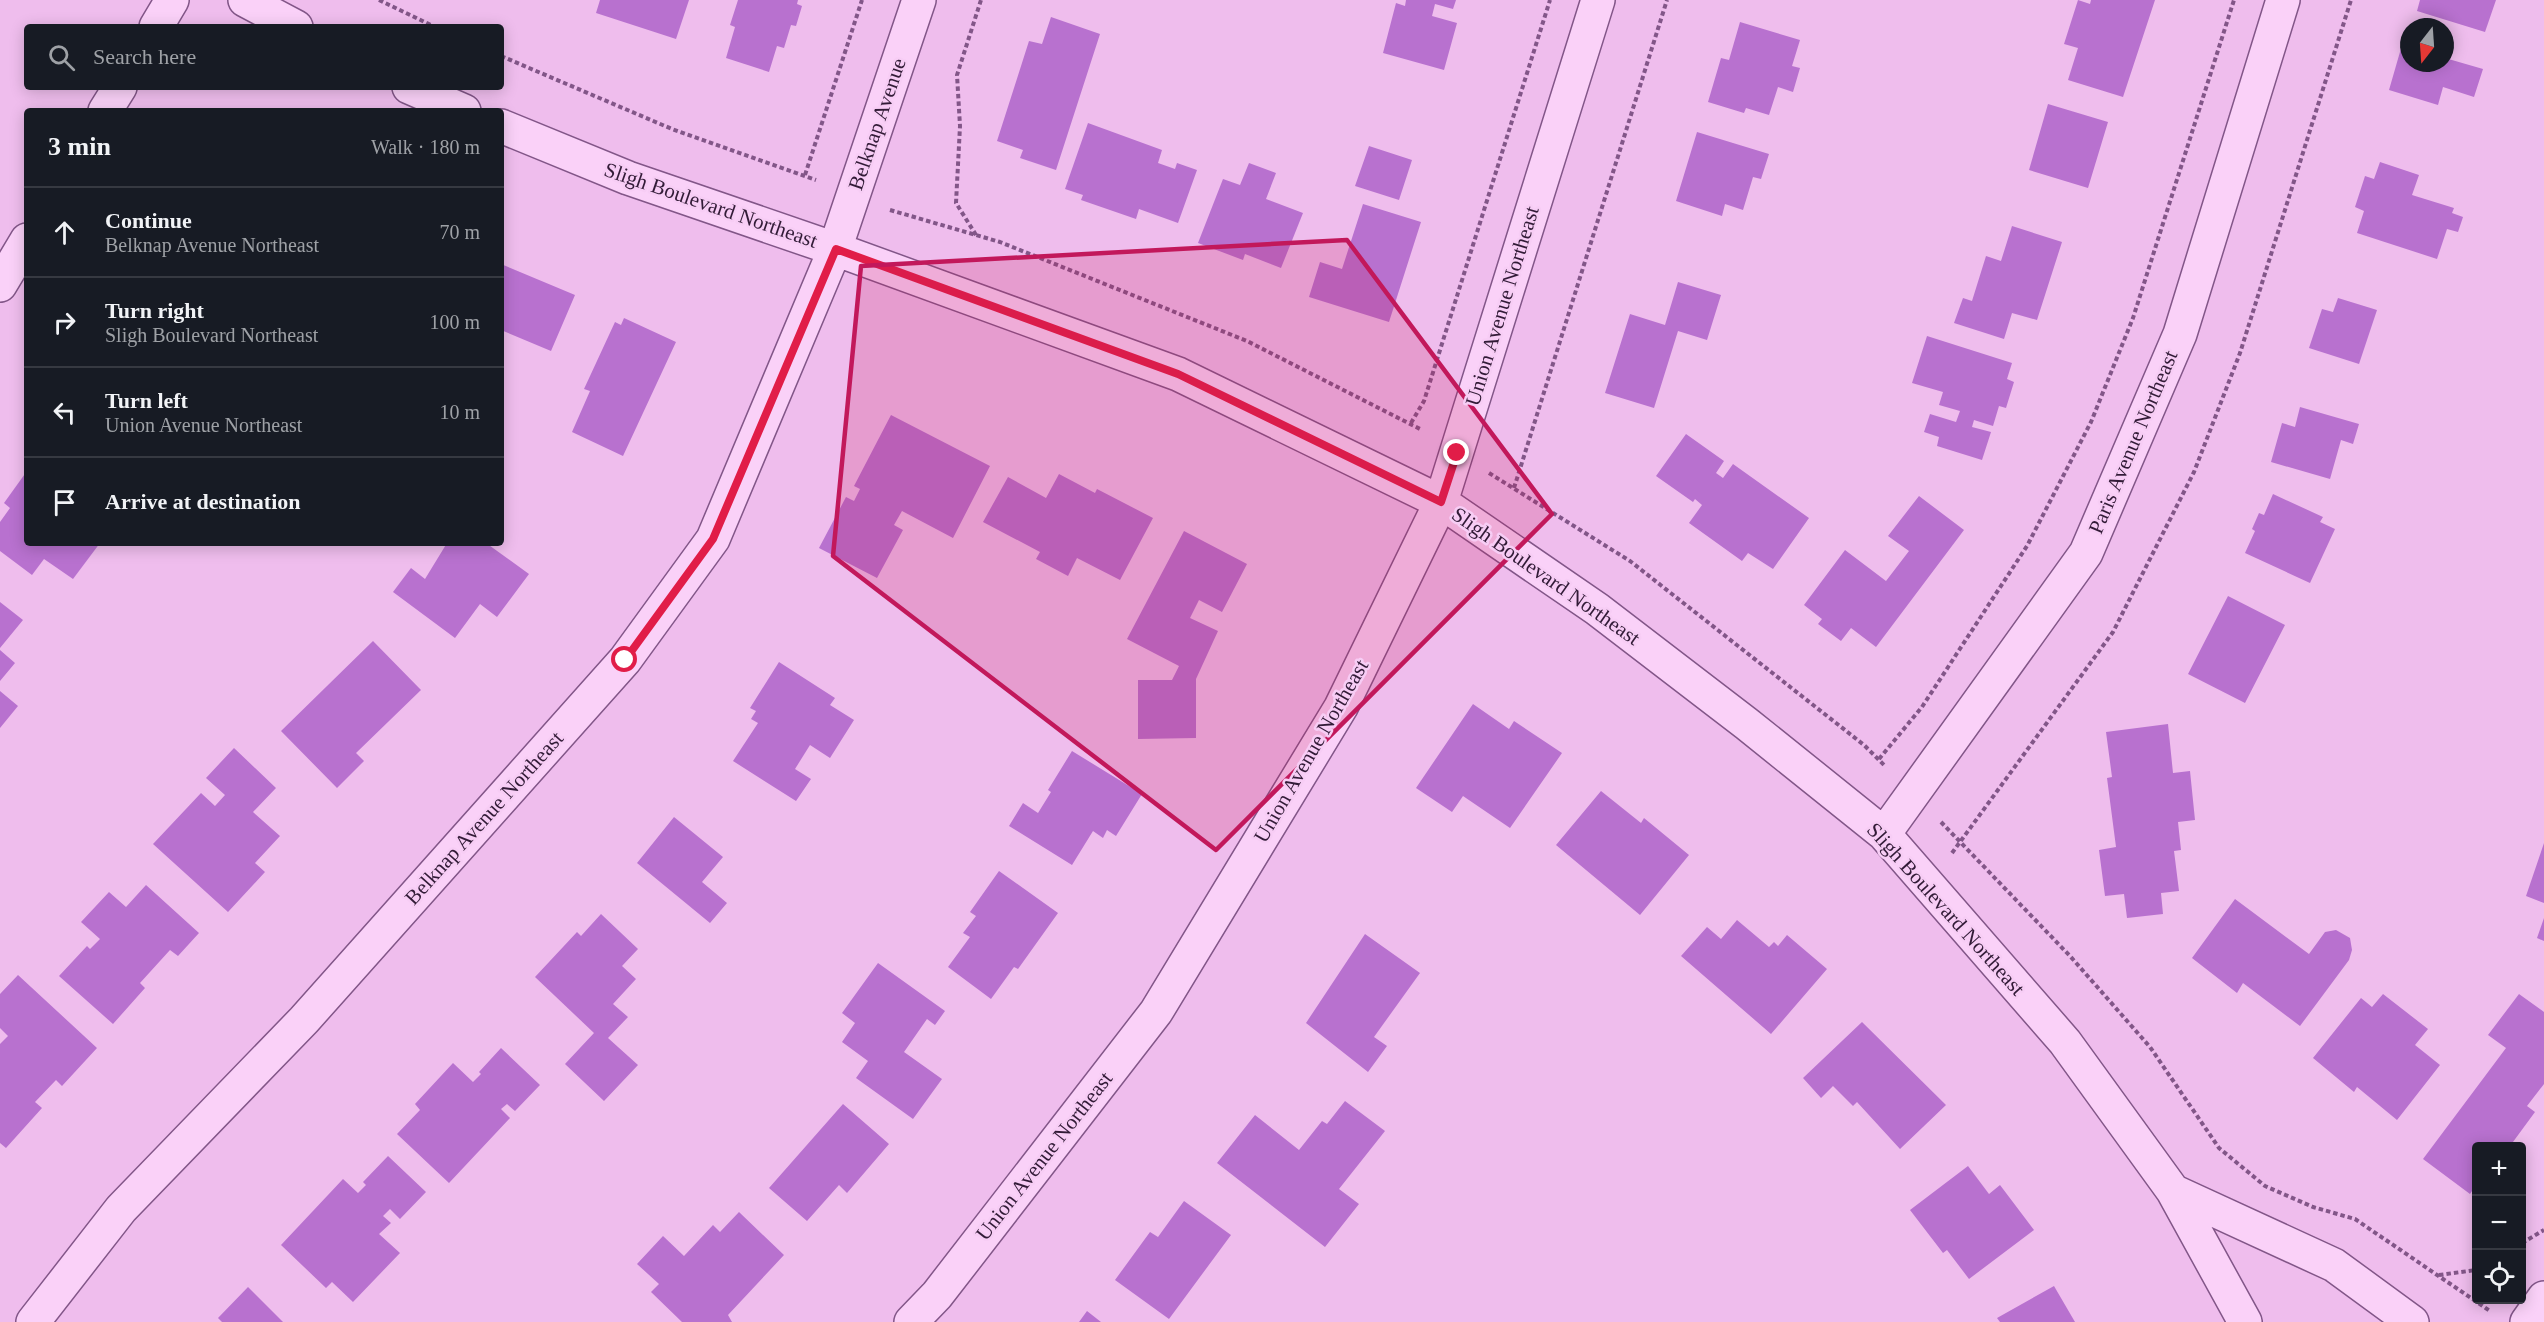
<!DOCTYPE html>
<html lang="en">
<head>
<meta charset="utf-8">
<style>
	:root { --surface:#171b24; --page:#242831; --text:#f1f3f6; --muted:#9ea1a6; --line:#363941 }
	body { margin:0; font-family:"Times New Roman",serif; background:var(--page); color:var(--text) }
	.controls { position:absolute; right:18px; bottom:18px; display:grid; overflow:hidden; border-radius:6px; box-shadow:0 3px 15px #0003 }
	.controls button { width:54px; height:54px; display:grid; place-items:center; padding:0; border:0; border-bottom:2px solid var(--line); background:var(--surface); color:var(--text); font:30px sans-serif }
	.compass { position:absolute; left:2400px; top:18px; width:54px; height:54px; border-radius:50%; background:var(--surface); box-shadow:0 3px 15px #0003; rotate:197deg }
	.stop { position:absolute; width:18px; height:18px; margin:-14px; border:4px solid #e11d48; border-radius:50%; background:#fff }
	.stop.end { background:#e11d48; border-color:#fff; box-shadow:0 2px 6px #0008 }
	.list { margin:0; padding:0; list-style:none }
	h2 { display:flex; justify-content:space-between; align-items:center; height:78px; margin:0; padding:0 24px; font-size:26px }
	h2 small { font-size:20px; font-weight:400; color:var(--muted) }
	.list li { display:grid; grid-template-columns:39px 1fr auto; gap:18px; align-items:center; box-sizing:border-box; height:90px; padding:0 24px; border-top:2px solid var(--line) }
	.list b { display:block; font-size:22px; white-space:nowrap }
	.list p { margin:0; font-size:20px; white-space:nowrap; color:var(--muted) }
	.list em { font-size:20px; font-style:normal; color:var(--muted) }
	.icon { flex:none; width:33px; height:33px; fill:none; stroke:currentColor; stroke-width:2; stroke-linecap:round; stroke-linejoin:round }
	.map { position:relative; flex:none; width:2544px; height:1322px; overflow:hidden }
	.search { position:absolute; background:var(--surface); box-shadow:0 3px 15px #0003; left:24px; top:24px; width:480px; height:66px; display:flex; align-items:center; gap:15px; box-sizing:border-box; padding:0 21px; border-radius:6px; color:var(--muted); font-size:22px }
	.panel { position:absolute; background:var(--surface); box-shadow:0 3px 15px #0003; left:24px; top:108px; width:480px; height:438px; border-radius:6px }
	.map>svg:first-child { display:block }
</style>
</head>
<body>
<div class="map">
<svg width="2544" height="1322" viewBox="0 0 2544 1322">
	<rect width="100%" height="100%" fill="#efbded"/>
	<path fill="#b871cf" d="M 600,0 L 689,0 L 676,39 L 596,13 Z
		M 738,0 L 798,0 L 797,4 L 802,6 L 796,26 L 791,25 L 784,48 L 777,46 L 769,72 L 726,58 L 735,27 L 730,25 Z
		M 1406,0 L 1456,0 L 1453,9 L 1435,4 L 1432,16 L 1457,23 L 1444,70 L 1383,53 L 1396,3 L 1405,6 Z
		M 2078,0 L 2090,4 L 2091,0 L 2155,0 L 2123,97 L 2068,80 L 2078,48 L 2064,44 Z
		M 2420,0 L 2496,0 L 2485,32 L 2417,11 Z
		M 1051,17 L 1100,34 L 1056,170 L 1020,158 L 1023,150 L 997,141 L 1029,41 L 1042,44 Z
		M 1740,22 L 1800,40 L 1792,66 L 1800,68 L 1793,92 L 1778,87 L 1769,115 L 1746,108 L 1744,113 L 1708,102 L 1721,58 L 1729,60 Z
		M 2402,45 L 2409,47 L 2409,63 L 2445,63 L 2445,58 L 2483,69 L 2474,97 L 2443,87 L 2438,105 L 2389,90 Z
		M 2048,104 L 2108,122 L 2088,188 L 2029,170 Z
		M 1088,123 L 1162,150 L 1158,163 L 1175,169 L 1177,163 L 1197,170 L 1178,223 L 1139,209 L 1136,219 L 1081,200 L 1083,195 L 1065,189 Z
		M 1697,132 L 1769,154 L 1761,179 L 1753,177 L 1743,210 L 1725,204 L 1722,216 L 1676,201 Z
		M 1369,146 L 1412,160 L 1399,200 L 1355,186 Z
		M 2380,162 L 2419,175 L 2412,195 L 2454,208 L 2452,213 L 2463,217 L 2458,232 L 2447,229 L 2437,259 L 2357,233 L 2364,211 L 2355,207 L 2365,176 L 2374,179 Z
		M 1249,163 L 1276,173 L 1266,199 L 1303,213 L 1281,268 L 1245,254 L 1243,260 L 1198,243 L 1223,179 L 1240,185 Z
		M 1363,204 L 1421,222 L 1389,322 L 1309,297 L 1320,262 L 1342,269 Z
		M 2012,226 L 2062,242 L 2037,320 L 2012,313 L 2004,339 L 1954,323 L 1963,298 L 1972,301 L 1986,256 L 2001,261 Z
		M 501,264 L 575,295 L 551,351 L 501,330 Z
		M 1678,282 L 1721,295 L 1707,340 L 1678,331 L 1654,408 L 1605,393 L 1630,314 L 1665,325 Z
		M 2338,298 L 2377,310 L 2359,364 L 2309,348 L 2322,309 L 2333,312 Z
		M 624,318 L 676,342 L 623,456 L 572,432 L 590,391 L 584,389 L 615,322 L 621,325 Z
		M 1927,336 L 2012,363 L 2007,379 L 2014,382 L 2006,408 L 1999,406 L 1993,426 L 1974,420 L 1972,427 L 1991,432 L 1982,460 L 1937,446 L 1939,437 L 1924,432 L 1930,414 L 1956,422 L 1960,411 L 1939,405 L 1943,392 L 1912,383 Z
		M 2300,407 L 2359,424 L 2353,444 L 2341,440 L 2330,479 L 2271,462 L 2282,423 L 2295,427 Z
		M 891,415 L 990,466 L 953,538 L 902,511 L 894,525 L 903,530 L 877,578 L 819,548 L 846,497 L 854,501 L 860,489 L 854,486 Z
		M 1686,434 L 1724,461 L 1716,473 L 1723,478 L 1733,464 L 1809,518 L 1773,569 L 1748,553 L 1742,561 L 1689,523 L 1702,505 L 1695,499 L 1693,502 L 1656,476 Z
		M 27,471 L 27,543 L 100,543 L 73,579 L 44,559 L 32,575 L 0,551 L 0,522 L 10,508 L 4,503 Z
		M 1059,474 L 1095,493 L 1097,489 L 1153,518 L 1120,580 L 1077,558 L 1068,576 L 1036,559 L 1040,552 L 983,522 L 1008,477 L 1046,498 Z
		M 2273,494 L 2323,517 L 2320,522 L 2335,529 L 2310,583 L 2245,553 L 2255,531 L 2252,529 L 2259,513 L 2264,515 Z
		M 1919,496 L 1964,530 L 1876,647 L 1851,628 L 1841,641 L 1818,624 L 1822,619 L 1804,605 L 1845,550 L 1886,581 L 1909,551 L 1888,536 Z
		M 1184,531 L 1247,564 L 1222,612 L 1199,600 L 1190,618 L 1218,631 L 1196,679 L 1196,738 L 1138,739 L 1138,680 L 1172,680 L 1179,666 L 1127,639 Z
		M 447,543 L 486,543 L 529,574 L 497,617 L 480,604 L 455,638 L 393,592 L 411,568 L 425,579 Z
		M 2228,596 L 2285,625 L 2245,703 L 2188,674 Z
		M 0,602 L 23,620 L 0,648 Z
		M 373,641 L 421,690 L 356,753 L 364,761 L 337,788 L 281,731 Z
		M 0,650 L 15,663 L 0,681 Z
		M 779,662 L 835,698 L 830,705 L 854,720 L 830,758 L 810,745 L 795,769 L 811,779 L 796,801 L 733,761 L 758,723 L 751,719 L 756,711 L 750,708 Z
		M 0,691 L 18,706 L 0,728 Z
		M 1473,704 L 1509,729 L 1514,721 L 1562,753 L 1510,828 L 1463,796 L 1452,812 L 1416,788 Z
		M 2168,724 L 2173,773 L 2190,771 L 2195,820 L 2178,822 L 2181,850 L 2174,851 L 2179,891 L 2161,893 L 2163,914 L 2127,918 L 2124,894 L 2105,896 L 2099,850 L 2116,847 L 2107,778 L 2112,777 L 2106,732 Z
		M 234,748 L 276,788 L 253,812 L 280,836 L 255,863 L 265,872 L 228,912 L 153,844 L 201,793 L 215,806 L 225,795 L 206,778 Z
		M 1072,751 L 1142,794 L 1116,836 L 1107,830 L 1103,838 L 1093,831 L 1072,865 L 1009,826 L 1023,803 L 1038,813 L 1051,792 L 1048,790 Z
		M 1601,791 L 1641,823 L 1644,818 L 1689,855 L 1640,915 L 1556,845 Z
		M 674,817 L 723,857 L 702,882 L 727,903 L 710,923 L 637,863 Z
		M 2544,843 L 2544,903 L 2526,896 Z
		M 999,871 L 1058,913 L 1018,969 L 1014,967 L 991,999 L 948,967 L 970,937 L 963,933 L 976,916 L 970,912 Z
		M 146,885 L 199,933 L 178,956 L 170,950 L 140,983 L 145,988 L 113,1024 L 59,976 L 87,946 L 90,949 L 100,939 L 81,922 L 109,892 L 126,907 Z
		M 2235,899 L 2309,954 L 2325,932 L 2336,930 L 2350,938 L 2352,950 L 2349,960 L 2300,1026 L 2243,983 L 2237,993 L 2192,958 Z
		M 601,914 L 638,949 L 622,966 L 636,979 L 613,1004 L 628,1017 L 608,1038 L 638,1065 L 604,1101 L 565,1064 L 594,1033 L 535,977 L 577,932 L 581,936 Z
		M 2544,918 L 2544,941 L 2537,938 Z
		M 1737,920 L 1769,947 L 1774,942 L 1778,946 L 1787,935 L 1827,969 L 1771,1034 L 1681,956 L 1707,927 L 1721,939 Z
		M 1365,934 L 1420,973 L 1374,1037 L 1387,1046 L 1368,1072 L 1306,1023 Z
		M 878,963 L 945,1011 L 935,1025 L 927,1019 L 904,1052 L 942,1079 L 913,1119 L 856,1078 L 868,1061 L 842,1042 L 855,1023 L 842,1013 Z
		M 18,975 L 97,1048 L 62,1086 L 56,1080 L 35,1102 L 42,1108 L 6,1148 L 0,1143 L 0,1044 L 8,1036 L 0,1028 L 0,994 Z
		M 2383,994 L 2428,1029 L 2415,1045 L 2440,1065 L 2397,1120 L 2357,1087 L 2354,1092 L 2313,1058 L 2361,998 L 2372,1007 Z
		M 2519,994 L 2544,1012 L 2544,1084 L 2527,1106 L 2535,1112 L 2510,1146 L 2476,1146 L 2476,1185 L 2470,1194 L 2423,1159 L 2506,1048 L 2488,1035 Z
		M 1862,1022 L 1946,1105 L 1900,1149 L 1857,1102 L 1853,1106 L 1833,1086 L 1821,1098 L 1803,1078 Z
		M 501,1048 L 540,1085 L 515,1111 L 507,1104 L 501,1109 L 510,1118 L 449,1183 L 397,1134 L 420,1110 L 415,1104 L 453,1063 L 473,1082 L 481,1074 L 479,1072 Z
		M 1345,1101 L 1385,1131 L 1339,1189 L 1359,1204 L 1325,1247 L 1217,1163 L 1255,1115 L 1299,1150 L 1322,1121 L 1327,1124 Z
		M 843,1104 L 889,1144 L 847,1193 L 839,1185 L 807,1221 L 769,1188 Z
		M 388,1156 L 426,1192 L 400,1219 L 390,1209 L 383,1216 L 391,1223 L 379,1234 L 400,1253 L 353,1302 L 332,1282 L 326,1288 L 281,1245 L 343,1179 L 358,1193 L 366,1185 L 363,1182 Z
		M 1968,1166 L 1989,1194 L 2000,1185 L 2034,1230 L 1969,1279 L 1947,1250 L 1943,1253 L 1910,1210 Z
		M 1184,1201 L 1231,1235 L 1169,1319 L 1115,1280 L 1150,1232 L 1158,1237 Z
		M 739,1212 L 784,1255 L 728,1315 L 732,1322 L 682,1322 L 651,1292 L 659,1284 L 637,1264 L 663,1236 L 684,1256 L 713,1225 L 720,1232 Z
		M 2054,1286 L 2075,1322 L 2000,1322 L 1997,1318 Z
		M 248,1287 L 283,1322 L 222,1322 L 218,1318 Z
		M 1087,1311 L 1101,1322 L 1079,1322 Z"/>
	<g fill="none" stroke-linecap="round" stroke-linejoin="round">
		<defs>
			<path id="street" d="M 245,0 L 296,27
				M 156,27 L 172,0
				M 409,87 L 464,111
				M 105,111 L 120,87
				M 501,126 L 628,178 L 835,249 L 1178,374 L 1441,502 L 1597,609 L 1747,724 L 1884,834 L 2065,1042 L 2173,1191 L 2245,1322
				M 0,285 L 27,240
				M 1884,834 L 2086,553 L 2180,334 L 2283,0
				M 2173,1191 L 2334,1265 L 2412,1322
				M 33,1322 L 121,1209 L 304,1020 L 625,660 L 713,539 L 835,249 L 919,0
				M 911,1322 L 937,1295 L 1156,1012 L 1341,707 L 1441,502 L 1598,0
				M 2527,1322 L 2544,1298"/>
		</defs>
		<use href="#street" stroke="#825688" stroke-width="36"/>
		<path stroke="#825688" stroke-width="4" stroke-dasharray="4.5 3" stroke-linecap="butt" d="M 379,0 L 435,27
			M 501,56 L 672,129 L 816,180
			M 805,175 L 862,0
			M 890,210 L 1000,242 L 1247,341 L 1422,430
			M 976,235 L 956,203 L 960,126 L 957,75 L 981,0
			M 1411,423 L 1424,401 L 1550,0
			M 1489,473 L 1630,561 L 1864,745 L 1885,766
			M 1514,488 L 1667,0
			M 1879,759 L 1922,707 L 2027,546 L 2091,422 L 2133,318 L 2234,0
			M 1941,822 L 2070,956 L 2150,1047 L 2219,1148 L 2265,1186 L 2313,1207 L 2355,1219 L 2490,1311
			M 1952,853 L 2113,632 L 2194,472 L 2240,353 L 2351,0
			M 2522,1243 L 2544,1230
			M 2439,1275 L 2476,1270"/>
		<use href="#street" stroke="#fad1f8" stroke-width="33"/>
	</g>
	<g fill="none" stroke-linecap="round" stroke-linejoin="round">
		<path stroke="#e11d48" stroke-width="8" d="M 625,660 L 713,539 L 836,249 L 1178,374 L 1441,502 L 1457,453"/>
	</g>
	<path fill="#c2185b" fill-opacity="0.2" stroke="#c2185b" stroke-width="4.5" stroke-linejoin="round" d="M 1347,240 L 1552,514 L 1216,850 L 833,556 L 861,266 Z"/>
	<g text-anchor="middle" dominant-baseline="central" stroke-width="5" stroke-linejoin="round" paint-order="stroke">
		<g font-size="21" fill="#321b37" stroke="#f7cdf5">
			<text transform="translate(877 124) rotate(-71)">Belknap Avenue</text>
			<text transform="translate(711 205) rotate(19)">Sligh Boulevard Northeast</text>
			<text transform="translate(1502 306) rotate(-73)">Union Avenue Northeast</text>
			<text transform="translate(2133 442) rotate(-67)">Paris Avenue Northeast</text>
			<text transform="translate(1546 576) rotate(35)">Sligh Boulevard Northeast</text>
			<text transform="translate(1311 751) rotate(-60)">Union Avenue Northeast</text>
			<text transform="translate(484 818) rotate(-48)">Belknap Avenue Northeast</text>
			<text transform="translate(1946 909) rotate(48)">Sligh Boulevard Northeast</text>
			<text transform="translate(1044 1156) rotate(-52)">Union Avenue Northeast</text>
		</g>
	</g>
</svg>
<div class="controls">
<button>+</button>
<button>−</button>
<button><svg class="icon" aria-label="locate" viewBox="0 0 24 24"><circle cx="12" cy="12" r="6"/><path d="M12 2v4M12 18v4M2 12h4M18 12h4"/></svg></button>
</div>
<svg class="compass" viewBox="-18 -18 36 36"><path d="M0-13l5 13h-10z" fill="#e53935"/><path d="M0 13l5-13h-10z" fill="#9ea1a6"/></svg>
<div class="stop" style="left:625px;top:660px"></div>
<div class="stop end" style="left:1457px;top:453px"></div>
<div class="search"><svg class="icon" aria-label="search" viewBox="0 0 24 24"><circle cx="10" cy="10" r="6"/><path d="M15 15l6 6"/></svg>Search here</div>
<section class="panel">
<h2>3 min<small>Walk · 180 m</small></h2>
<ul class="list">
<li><svg class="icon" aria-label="ahead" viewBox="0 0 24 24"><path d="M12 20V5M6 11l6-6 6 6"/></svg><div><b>Continue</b><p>Belknap Avenue Northeast</p></div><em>70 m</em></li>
<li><svg class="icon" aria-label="right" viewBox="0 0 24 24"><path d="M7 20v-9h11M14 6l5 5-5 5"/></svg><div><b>Turn right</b><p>Sligh Boulevard Northeast</p></div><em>100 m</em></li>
<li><svg class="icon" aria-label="left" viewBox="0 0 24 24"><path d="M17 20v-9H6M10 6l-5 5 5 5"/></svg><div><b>Turn left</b><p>Union Avenue Northeast</p></div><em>10 m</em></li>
<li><svg class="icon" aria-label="arrive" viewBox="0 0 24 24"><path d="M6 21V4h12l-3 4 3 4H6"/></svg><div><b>Arrive at destination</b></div></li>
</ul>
</section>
</div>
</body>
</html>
